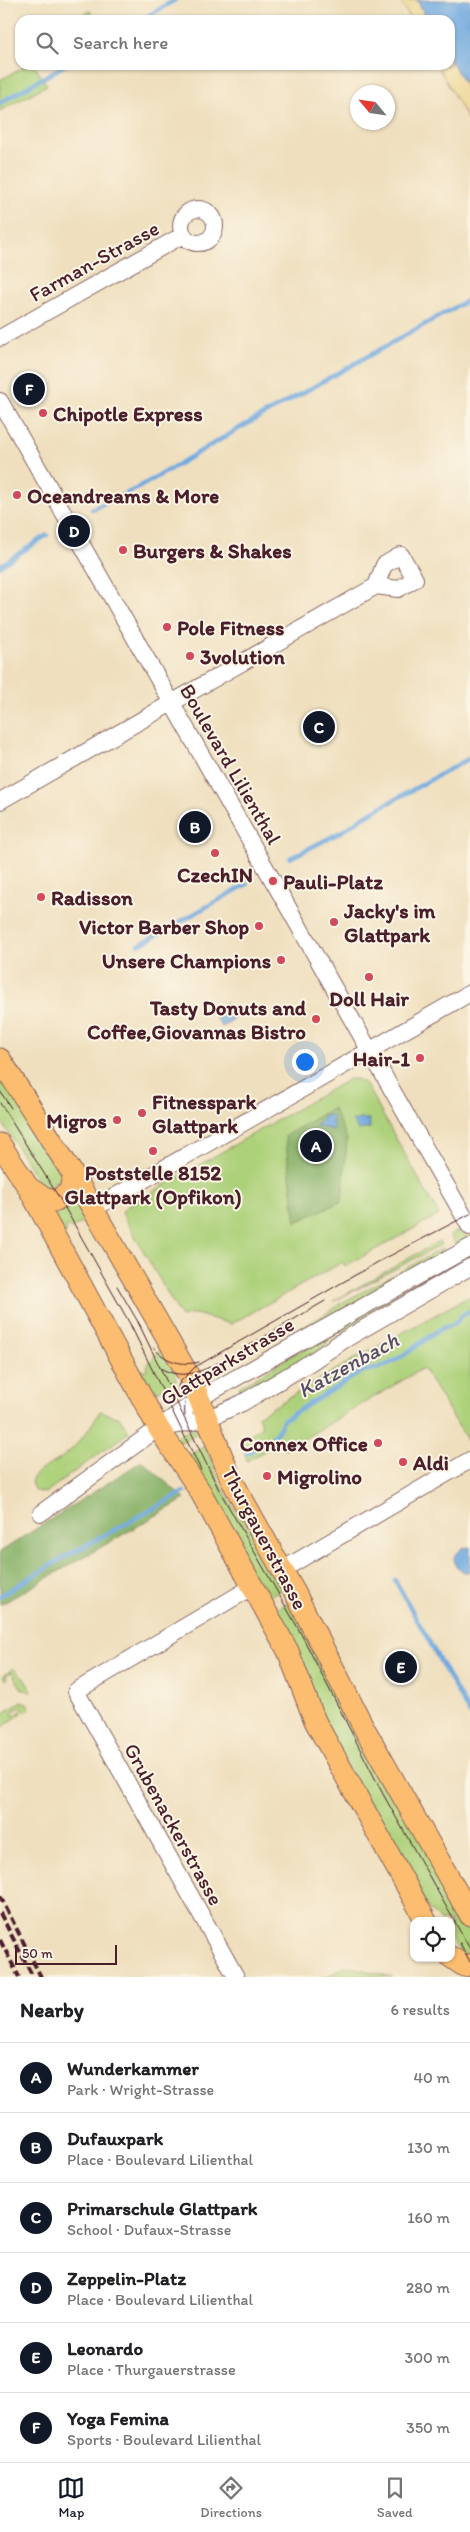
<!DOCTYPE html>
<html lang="en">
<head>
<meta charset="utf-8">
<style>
	:root { --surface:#fff; --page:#f2f2f2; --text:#202124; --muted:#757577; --line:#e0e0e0; --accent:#111827 }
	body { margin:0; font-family:Itim,sans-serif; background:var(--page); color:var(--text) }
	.controls { position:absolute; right:15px; bottom:15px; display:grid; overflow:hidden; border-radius:10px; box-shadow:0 1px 4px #0004 }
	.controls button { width:45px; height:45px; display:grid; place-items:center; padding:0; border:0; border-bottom:1px solid var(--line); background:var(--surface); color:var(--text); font:25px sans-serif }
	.compass { position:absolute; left:350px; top:85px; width:45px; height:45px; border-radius:50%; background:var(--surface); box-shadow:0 1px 4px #0004; rotate:299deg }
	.scale { position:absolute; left:15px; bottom:12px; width:102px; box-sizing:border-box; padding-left:5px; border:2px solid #4a1f2b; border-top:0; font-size:14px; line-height:18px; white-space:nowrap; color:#4a1f2b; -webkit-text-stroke:4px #fcf5e5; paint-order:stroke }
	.you { position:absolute; left:304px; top:1061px; width:18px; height:18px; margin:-12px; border:4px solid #fff; border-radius:50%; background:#1a73e8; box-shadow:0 0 0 8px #1a73e833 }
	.badge { display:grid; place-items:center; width:32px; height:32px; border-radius:50%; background:var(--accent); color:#fff; font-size:16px; font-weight:700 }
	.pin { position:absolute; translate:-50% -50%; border:2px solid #fff; box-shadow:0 1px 5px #0006 }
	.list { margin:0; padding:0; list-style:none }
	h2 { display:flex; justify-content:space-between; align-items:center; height:65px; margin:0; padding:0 20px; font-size:21px }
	h2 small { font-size:16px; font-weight:400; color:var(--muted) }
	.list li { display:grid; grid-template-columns:32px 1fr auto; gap:15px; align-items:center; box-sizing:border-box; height:70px; padding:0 20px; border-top:1px solid var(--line) }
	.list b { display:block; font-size:19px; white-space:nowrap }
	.list p { margin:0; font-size:16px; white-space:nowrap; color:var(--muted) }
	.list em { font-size:16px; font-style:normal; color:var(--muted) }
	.icon { flex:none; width:28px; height:28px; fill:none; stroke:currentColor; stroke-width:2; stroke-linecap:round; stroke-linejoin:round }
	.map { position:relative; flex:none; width:470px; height:1977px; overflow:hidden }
	.search { position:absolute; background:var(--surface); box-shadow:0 1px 4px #0004; left:15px; right:15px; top:15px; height:55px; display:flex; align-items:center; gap:12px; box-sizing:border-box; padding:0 18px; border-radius:15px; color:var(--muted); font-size:19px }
	.sheet { height:485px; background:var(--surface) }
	nav { display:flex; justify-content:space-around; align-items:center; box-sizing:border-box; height:70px; border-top:1px solid var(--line); background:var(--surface); font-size:14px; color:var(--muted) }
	nav a { display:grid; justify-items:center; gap:2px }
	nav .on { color:var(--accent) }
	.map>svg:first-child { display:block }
</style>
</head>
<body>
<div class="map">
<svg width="470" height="1977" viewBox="0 0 470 1977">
	<rect width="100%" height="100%" fill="#fcf5e5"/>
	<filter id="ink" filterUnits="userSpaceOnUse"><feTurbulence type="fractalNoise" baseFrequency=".02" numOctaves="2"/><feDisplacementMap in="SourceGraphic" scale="10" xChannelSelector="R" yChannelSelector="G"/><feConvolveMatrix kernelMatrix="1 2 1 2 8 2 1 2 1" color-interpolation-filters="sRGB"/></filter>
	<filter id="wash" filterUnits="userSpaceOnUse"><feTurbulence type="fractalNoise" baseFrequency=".0096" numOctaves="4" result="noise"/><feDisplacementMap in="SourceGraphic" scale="20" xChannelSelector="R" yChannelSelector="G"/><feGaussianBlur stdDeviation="1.12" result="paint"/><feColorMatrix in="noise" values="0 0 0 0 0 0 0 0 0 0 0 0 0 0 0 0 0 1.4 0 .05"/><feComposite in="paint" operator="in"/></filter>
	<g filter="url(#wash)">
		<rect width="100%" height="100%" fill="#efdfbe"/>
		<path fill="#add17a" stroke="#7c7852" d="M 90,11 L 96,20 L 72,20 Z
			M 28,65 L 34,65 L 47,85 L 0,111 L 0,80 Z
			M 0,1073 L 65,1176 L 43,1189 L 0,1119 Z
			M 349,1079 L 358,1079 L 366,1085 L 439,1215 L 345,1266 L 343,1262 L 231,1324 L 196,1314 L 181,1317 L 124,1217 L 122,1212 L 126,1207 Z
			M 81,1201 L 85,1221 L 71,1229 L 67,1225 L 66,1233 L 61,1235 L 51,1218 Z
			M 462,1229 L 469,1241 L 457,1247 L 450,1235 Z
			M 439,1241 L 441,1245 L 334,1301 Z
			M 443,1248 L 444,1250 L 427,1261 L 429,1263 L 324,1321 L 300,1329 L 337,1307 L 338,1305 Z
			M 451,1262 L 454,1267 L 339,1333 C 312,1360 275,1376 241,1391 L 239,1387 Z
			M 470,1296 L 470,1445 L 423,1368 L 285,1450 L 280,1442 L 247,1461 L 241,1440 L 262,1426 L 258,1416 L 356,1358 Z
			M 161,1349 L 175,1371 L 176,1381 L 157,1392 L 147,1383 L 141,1370 L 147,1371 L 146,1366 Z
			M 100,1411 L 120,1418 L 129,1432 L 45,1493 L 35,1491 L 31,1483 C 33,1471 50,1466 60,1459 C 78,1446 89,1430 100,1411 Z
			M 196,1428 L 199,1432 L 176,1445 L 174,1437 Z
			M 205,1446 L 219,1481 L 234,1508 L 253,1533 L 284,1588 L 266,1598 L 186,1457 Z
			M 291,1601 L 470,1927 L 470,1948 L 463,1958 L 451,1939 L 451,1921 L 440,1921 L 429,1909 L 337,1748 L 274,1611 Z
			M 13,1668 L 23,1677 L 32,1691 L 22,1690 L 12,1672 L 6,1675 L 7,1678 L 5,1680 L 3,1676 Z
			M 22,1701 L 27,1703 L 30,1709 L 25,1712 L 21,1707 L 12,1712 L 14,1716 L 21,1711 L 22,1713 L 0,1729 L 0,1716 Z
			M 347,1966 L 392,1977 L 326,1977 Z"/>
		<path fill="#8ab36a" stroke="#6a694a" d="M 333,1108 L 347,1139 L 342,1201 L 296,1222 L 285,1136 Z
			M 142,1461 L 185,1499 L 0,1605 L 0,1552 Z"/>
		<path fill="#eeda9e" stroke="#9c7c64" d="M 400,0 L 417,0 L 428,20 L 411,20 Z
			M 450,59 L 470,94 L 470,124 L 437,65 L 450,65 Z"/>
		<path fill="#70a9df" stroke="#5d6485" d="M 417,0 L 470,0 L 470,94 L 450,59 L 450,20 L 428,20 Z
			M 225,1003 L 235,1018 L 222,1027 L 211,1010 Z
			M 329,1115 L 332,1116 L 334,1130 L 316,1126 L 325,1116 Z
			M 361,1119 L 369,1119 L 370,1128 L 358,1130 L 352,1121 Z
			M 470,1547 L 470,1572 L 464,1572 L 455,1565 L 454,1557 L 462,1548 Z"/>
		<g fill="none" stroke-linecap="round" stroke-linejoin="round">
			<path stroke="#70a9df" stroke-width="4.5" d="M 141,20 L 175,0
				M 0,103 L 65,65
				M 92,509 L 136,489 L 240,428 L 470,299
				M 0,566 L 47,535
				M 290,858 L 341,832 L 365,816 L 470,758
				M 139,945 L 247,884
				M 247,1453 C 263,1444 277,1439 283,1420 L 363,1371 C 394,1369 416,1344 441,1329 C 445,1327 451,1326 455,1323 C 461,1318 462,1313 470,1311
				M 395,1580 L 470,1715
				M 0,1596 L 63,1558 L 184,1492"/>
		</g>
	</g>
	<g filter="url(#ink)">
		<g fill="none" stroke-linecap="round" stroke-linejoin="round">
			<defs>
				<path id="minor" d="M181 226a17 17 0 1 1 34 0a17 17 0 1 1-34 0Z
					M 0,338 L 183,235
					M 0,401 L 470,1227
					M 0,801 L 376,586 L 398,589 L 415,579 L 401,555 L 384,565 L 376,586
					M 93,1209 L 470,993
					M 163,1428 L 207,1419 L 242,1403 L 311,1362 L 344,1340 L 470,1267
					M 41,1513 L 200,1398 L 470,1247
					M 282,1570 L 470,1460
					M 236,1977 L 76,1691 L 252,1587"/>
				<path id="major" d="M 0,1059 L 74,1176 L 193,1383 L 231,1479 L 295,1593 L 364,1728 L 470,1915
					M 0,1144 L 28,1187 L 159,1429 L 200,1491 L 288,1651 L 315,1721 L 426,1921
					M 28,1187 L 44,1198 L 54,1201 L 69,1193 L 74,1176
					M 451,1957 L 464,1966 L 470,1965"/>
			</defs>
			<use href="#minor" stroke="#84625e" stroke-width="18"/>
			<use href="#major" stroke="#84625e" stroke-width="23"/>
			<use href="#minor" stroke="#fff" stroke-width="16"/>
			<use href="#major" stroke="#fcbd6f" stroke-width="21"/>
			<path stroke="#4a1f2b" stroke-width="1" d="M 0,1091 L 11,1108
				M 0,1103 L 60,1199 L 134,1331
				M 117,1286 L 141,1327
				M 138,1322 L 219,1490 L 298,1628 L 383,1794 L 470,1949
				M 131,1326 L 201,1470
				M 154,1348 C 166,1362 182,1366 199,1362
				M 221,1362 L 325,1301
				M 160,1368 C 184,1382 205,1370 227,1358
				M 175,1400 L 179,1383 L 195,1367 L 378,1262 L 470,1214
				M 185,1416 C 183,1398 189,1383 204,1372
				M 460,1943 L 470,1962"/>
			<path stroke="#4a1f2b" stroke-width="4" stroke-dasharray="8 4" stroke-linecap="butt" d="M 0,1896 L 41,1977
				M 0,1913 L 33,1977
				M 0,1940 L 19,1977"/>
		</g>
	</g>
	<g fill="#d1495b" stroke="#fcf5e5" stroke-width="2">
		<circle cx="43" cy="413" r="5"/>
		<circle cx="17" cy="495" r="5"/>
		<circle cx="123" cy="550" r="5"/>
		<circle cx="167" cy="627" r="5"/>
		<circle cx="190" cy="656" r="5"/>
		<circle cx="215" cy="853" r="5"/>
		<circle cx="273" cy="881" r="5"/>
		<circle cx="41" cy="897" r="5"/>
		<circle cx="334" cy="922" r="5"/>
		<circle cx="259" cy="926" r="5"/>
		<circle cx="281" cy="960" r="5"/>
		<circle cx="369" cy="977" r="5"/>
		<circle cx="316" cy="1019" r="5"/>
		<circle cx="420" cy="1058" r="5"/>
		<circle cx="142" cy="1113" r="5"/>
		<circle cx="117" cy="1120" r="5"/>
		<circle cx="153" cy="1151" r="5"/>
		<circle cx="378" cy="1443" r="5"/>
		<circle cx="403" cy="1462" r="5"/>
		<circle cx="267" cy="1476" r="5"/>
	</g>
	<g text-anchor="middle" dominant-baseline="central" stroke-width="4" stroke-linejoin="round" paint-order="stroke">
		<g font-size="21" fill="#4a1f2b" stroke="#fcf5e5">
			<text transform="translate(94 261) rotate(-29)">Farman-Strasse</text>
			<text transform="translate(231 764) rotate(60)">Boulevard Lilienthal</text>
			<text transform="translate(227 1361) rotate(-31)">Glattparkstrasse</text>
			<text transform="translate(265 1538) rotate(62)">Thurgauerstrasse</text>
			<text transform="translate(174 1824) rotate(61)">Grubenackerstrasse</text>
		</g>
		<g font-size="21" font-weight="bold" fill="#4a1f2b" stroke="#fcf5e5" text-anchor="start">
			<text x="53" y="413">Chipotle Express</text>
			<text x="27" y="495">Oceandreams &amp; More</text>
			<text x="133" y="550">Burgers &amp; Shakes</text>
			<text x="177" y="627">Pole Fitness</text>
			<text x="200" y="656">3volution</text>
			<text x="215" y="874" text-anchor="middle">CzechIN</text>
			<text x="283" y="881">Pauli-Platz</text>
			<text x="51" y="897">Radisson</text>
			<text x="344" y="910">Jacky's im<tspan x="344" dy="24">Glattpark</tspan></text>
			<text x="249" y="926" text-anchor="end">Victor Barber Shop</text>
			<text x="271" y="960" text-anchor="end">Unsere Champions</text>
			<text x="369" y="998" text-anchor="middle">Doll Hair</text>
			<text x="306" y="1007" text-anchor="end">Tasty Donuts and<tspan x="306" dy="24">Coffee,Giovannas Bistro</tspan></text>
			<text x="410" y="1058" text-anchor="end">Hair-1</text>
			<text x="152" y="1101">Fitnesspark<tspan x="152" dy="24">Glattpark</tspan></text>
			<text x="107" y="1120" text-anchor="end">Migros</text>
			<text x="153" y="1172" text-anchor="middle">Poststelle 8152<tspan x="153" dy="24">Glattpark (Opfikon)</tspan></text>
			<text x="368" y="1443" text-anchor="end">Connex Office</text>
			<text x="413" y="1462">Aldi</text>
			<text x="277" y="1476">Migrolino</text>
		</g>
		<g font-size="22" font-style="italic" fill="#574f6a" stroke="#fcf5e5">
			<text transform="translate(348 1365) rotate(-29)">Katzenbach</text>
		</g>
	</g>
</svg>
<div class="controls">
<button><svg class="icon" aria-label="locate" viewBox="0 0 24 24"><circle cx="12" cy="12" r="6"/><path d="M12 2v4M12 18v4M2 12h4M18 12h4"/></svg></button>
</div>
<svg class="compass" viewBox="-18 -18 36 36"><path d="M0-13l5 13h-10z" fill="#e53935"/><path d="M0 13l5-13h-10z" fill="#757577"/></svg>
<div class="scale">50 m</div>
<div class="you"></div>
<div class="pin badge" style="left:316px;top:1146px">A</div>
<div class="pin badge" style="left:195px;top:827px">B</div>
<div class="pin badge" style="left:319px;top:727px">C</div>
<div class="pin badge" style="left:74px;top:531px">D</div>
<div class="pin badge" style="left:401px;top:1667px">E</div>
<div class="pin badge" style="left:29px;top:389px">F</div>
<div class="search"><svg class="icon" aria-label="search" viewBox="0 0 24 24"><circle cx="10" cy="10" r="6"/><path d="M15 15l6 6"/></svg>Search here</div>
</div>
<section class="sheet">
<h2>Nearby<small>6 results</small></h2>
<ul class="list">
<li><span class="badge">A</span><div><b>Wunderkammer</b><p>Park · Wright-Strasse</p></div><em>40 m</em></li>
<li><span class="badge">B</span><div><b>Dufauxpark</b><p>Place · Boulevard Lilienthal</p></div><em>130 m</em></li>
<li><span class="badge">C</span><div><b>Primarschule Glattpark</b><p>School · Dufaux-Strasse</p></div><em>160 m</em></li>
<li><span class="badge">D</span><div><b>Zeppelin-Platz</b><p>Place · Boulevard Lilienthal</p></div><em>280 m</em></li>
<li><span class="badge">E</span><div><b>Leonardo</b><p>Place · Thurgauerstrasse</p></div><em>300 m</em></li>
<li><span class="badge">F</span><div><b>Yoga Femina</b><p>Sports · Boulevard Lilienthal</p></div><em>350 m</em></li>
</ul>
</section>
<nav>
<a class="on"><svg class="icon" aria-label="map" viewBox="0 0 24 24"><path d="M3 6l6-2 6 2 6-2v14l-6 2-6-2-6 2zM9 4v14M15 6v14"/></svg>Map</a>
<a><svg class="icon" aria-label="directions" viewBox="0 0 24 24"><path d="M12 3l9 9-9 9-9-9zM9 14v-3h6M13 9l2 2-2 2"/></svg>Directions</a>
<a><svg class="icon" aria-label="saved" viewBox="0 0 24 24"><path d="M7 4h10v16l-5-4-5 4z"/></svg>Saved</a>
</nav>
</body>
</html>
